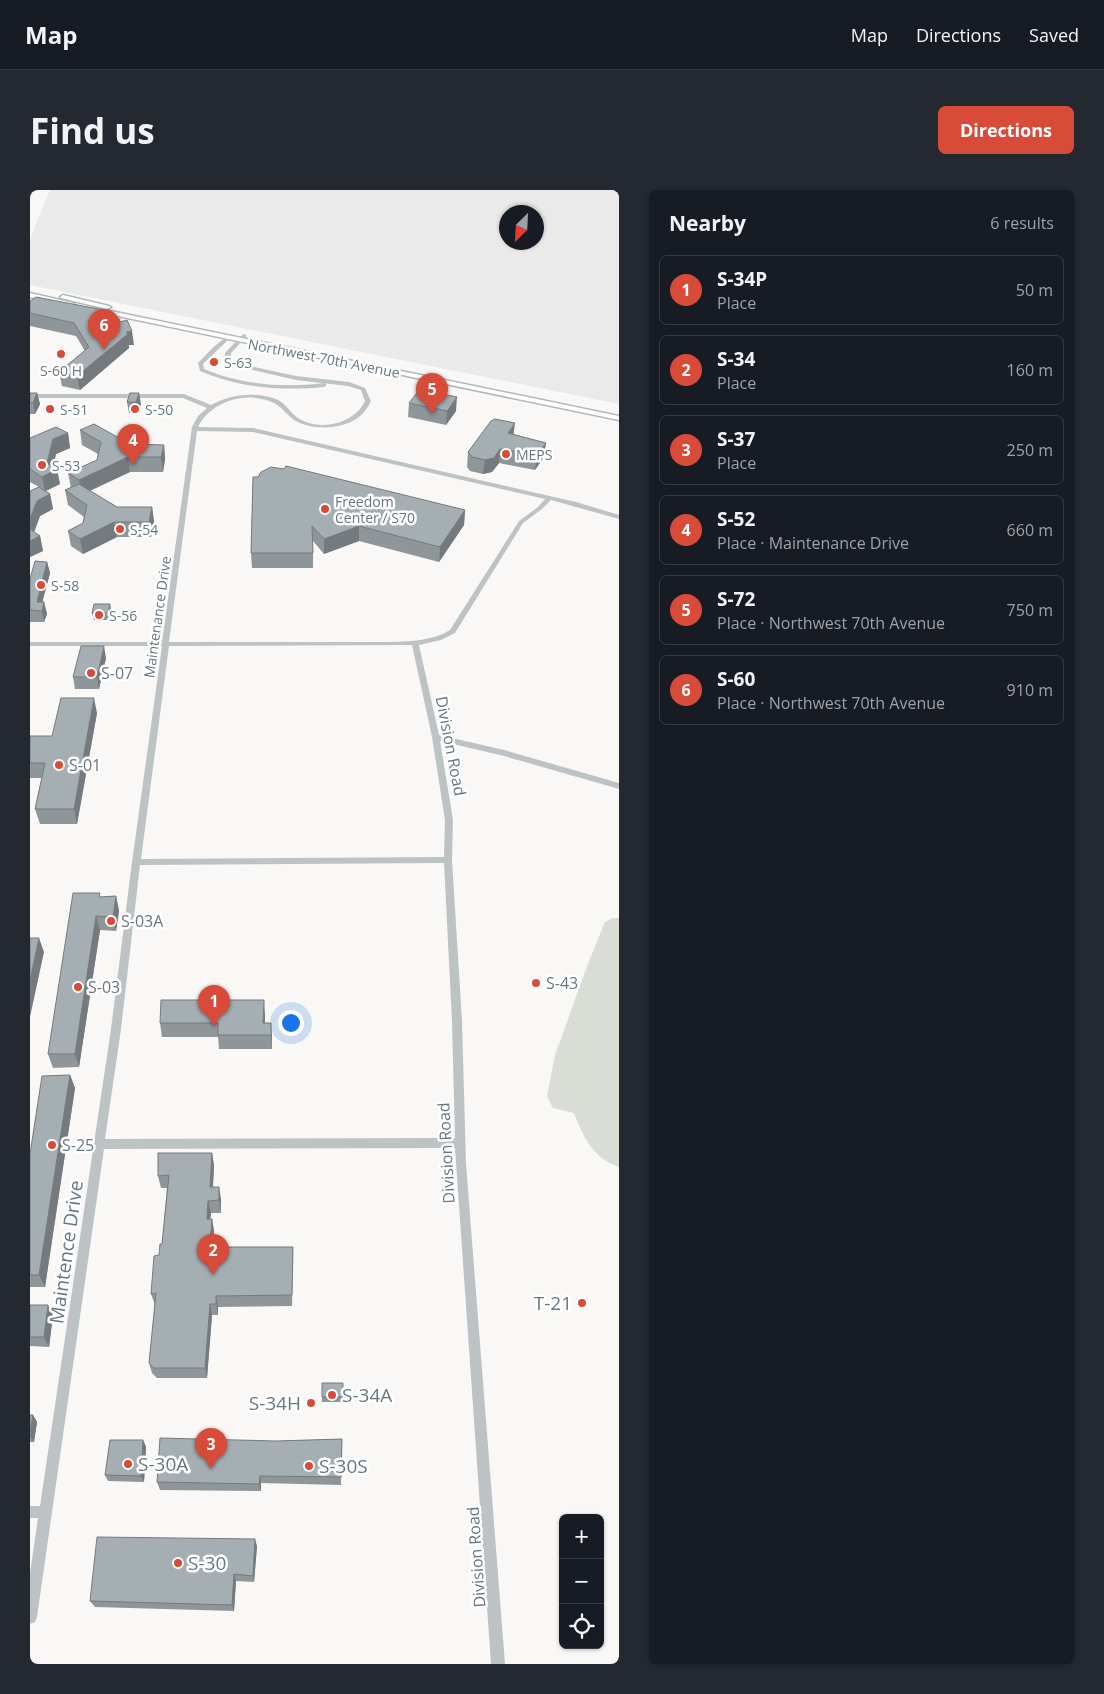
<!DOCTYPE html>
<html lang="en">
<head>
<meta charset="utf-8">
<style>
	:root { --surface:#171b24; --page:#242831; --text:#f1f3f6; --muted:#9ea1a6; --line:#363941; --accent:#d74b38 }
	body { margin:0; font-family:"Open Sans",sans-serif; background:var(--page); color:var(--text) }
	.controls { position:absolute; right:15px; bottom:15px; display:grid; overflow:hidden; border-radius:8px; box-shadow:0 1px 4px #0004 }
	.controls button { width:45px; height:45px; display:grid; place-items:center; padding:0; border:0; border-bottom:1px solid var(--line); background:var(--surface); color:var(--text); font:25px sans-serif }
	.compass { position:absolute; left:469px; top:15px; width:45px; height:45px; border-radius:50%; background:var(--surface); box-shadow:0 1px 4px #0004; rotate:204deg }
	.you { position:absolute; left:260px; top:832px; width:18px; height:18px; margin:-12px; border:4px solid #fff; border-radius:50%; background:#1a73e8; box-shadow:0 0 0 8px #1a73e833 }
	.badge { display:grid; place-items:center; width:32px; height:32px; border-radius:50%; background:var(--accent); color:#fff; font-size:16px; font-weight:700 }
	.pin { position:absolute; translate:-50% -41px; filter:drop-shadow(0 1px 2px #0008) }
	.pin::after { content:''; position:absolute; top:26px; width:18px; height:15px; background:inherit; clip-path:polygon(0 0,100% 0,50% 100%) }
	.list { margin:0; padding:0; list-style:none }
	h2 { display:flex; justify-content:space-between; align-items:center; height:65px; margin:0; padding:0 20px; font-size:21px }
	h2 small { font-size:16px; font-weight:400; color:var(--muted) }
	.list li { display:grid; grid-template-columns:32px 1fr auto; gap:15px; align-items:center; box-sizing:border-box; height:70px; margin:0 10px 10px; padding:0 10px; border:1px solid var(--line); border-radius:8px }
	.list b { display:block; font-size:19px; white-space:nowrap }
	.list p { margin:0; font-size:16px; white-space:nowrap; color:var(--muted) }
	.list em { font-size:16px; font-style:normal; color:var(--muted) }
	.icon { flex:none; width:28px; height:28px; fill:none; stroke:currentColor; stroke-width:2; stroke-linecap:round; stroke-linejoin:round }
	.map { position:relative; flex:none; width:589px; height:1474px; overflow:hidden; border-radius:8px }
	header { display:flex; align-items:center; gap:30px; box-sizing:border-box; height:70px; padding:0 25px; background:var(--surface); border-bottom:1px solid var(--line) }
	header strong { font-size:24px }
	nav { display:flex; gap:28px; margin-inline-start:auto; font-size:18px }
	.intro { display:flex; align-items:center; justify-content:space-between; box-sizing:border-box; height:120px; padding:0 30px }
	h1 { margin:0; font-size:35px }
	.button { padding:12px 22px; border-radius:8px; background:var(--accent); color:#fff; font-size:18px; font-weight:700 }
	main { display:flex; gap:30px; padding:0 30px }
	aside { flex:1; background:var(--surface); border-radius:8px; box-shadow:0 1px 4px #0004 }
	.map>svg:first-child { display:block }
</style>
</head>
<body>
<header>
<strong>Map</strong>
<nav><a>Map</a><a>Directions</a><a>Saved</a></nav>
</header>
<div class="intro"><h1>Find us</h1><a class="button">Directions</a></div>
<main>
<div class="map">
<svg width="589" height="1474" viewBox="0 0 589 1474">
	<rect width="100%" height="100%" fill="#f9f8f6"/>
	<path fill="#e9eae9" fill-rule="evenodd" d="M 20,0 L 589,0 L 589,214 L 0,95 L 0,49 ZM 507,22 L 507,52 L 477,52 L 477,22 Z"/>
	<path fill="#d9ddd6" d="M 583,728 L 589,728 L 589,977 C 564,969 553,947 544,923 L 523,918 L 517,906 L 525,865 L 559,771 L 575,732 Z"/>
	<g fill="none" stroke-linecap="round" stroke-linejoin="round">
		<defs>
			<path id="secondary" d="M 0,103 L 43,113 L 44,114 L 41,116 L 0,107 Z
				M 33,105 L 79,116 L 81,117 L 77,119 L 31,108 L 30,107 Z
				M 66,118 L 589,226 L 589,230 L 64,121 L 62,120 Z"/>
		</defs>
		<use href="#secondary" stroke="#b2b9bc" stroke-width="3"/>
		<path fill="#bdc3c5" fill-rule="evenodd" d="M 214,144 L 216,145 L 216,147 L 201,163 L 201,167 L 206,173 L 266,186 L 319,192 L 335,198 L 341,211 C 338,217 335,222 330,226 C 314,240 282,241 264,230 C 257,225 252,217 244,213 C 217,200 181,211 168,237 L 223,238 L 546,312 L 589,325 L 589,329 L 521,310 L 512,319 L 493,333 L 425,443 L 411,450 L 389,455 L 409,545 L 474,560 L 589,593 L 589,599 L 474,566 L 410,551 L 423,630 L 422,670 L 432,831 L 436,974 L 475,1474 L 461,1474 L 425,958 L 74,959 L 7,1427 L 5,1432 L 0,1434 L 0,1383 L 8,1328 L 0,1328 L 0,1316 L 10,1316 L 81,839 L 102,672 L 132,456 L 0,456 L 0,452 L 132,452 L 162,237 L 168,226 L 177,218 L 153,208 L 0,208 L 0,204 L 154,204 L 181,215 C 200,204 227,201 248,210 C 256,214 261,223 268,228 C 290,242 324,234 335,211 L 331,200 L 318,196 L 266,190 L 202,175 L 195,167 L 195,163 L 209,148 L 199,149 L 173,174 L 174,179 C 212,195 254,198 294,193 L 297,195 L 294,197 C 252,201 209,198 170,181 L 168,173 C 179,163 194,141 210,147 ZM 167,241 L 223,242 L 515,309 L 508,317 L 489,331 L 420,440 C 402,451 382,451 361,452 L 139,452 ZM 382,455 L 402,547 L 415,630 L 414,667 L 111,669 L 139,456 ZM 414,673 L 422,831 L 425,948 L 75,949 L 91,839 L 110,675 Z"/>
		<use href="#secondary" fill="#fff" fill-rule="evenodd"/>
	</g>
	<path fill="#8e969a" d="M 0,111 L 85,130 L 104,155 L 99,155 L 99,158 L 50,200 L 32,196 L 29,182 L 55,161 L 46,146 L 0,136 Z
		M 0,203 L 7,203 L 10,214 L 5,224 L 0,224 Z
		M 100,203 L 111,214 L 107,223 L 99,223 L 97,212 Z
		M 379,213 L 426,221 L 416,235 L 378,227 Z
		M 50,240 L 100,254 L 134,255 L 135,269 L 133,282 L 100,282 L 60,301 L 87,317 L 122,317 L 124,332 L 121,347 L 87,347 L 53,364 L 41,356 L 38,341 L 53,333 L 54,327 L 38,315 L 35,300 L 41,298 L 38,283 L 67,270 L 68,264 L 52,255 Z
		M 38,243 L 40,258 L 26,264 L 23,277 L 30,294 L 16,301 L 20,304 L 23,319 L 10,326 L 4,342 L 10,346 L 13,361 L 0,367 L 0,301 L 9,297 L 0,292 L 0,248 Z
		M 483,244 L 516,253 L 513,268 L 505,280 L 469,273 L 462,282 L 453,284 L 440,281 L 437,277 L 438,262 Z
		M 223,287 L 435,320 L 434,335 L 409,372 L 329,351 L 294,364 L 283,351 L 283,378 L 222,378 L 221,363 Z
		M 17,372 L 20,383 L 12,412 L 14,412 L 17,424 L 14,432 L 0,432 L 0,389 Z
		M 80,414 L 81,421 L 79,430 L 64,430 L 62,423 Z
		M 76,468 L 69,499 L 45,499 L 43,487 Z
		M 67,523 L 47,634 L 10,634 L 5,619 L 12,588 L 0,588 L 0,546 L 22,546 Z
		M 86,706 L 89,721 L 86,741 L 70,740 L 49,877 L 23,878 L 18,864 L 70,707 Z
		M 235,825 L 235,833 L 242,847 L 242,859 L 189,859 L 188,847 L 132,847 L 130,833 Z
		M 40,885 L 45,898 L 15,1097 L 0,1097 L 0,964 Z
		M 182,963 L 184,976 L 183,997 L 191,1009 L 191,1023 L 181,1023 L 180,1029 L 182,1029 L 184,1041 L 183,1053 L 189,1057 L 263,1057 L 263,1069 L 262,1116 L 188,1117 L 188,1125 L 182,1125 L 177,1188 L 127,1188 L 122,1183 L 119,1173 L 125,1115 L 121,1104 L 129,1065 L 132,1054 L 137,998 L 131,998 L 128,986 Z
		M 0,1115 L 23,1125 L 19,1157 L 0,1156 Z
		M 292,1193 L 313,1193 L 313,1212 L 292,1212 Z
		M 0,1225 L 3,1225 L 7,1232 L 4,1252 L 0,1252 Z
		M 312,1249 L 311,1295 L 231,1293 L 231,1301 L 130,1300 L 127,1292 L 246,1251 Z
		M 113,1250 L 116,1257 L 114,1292 L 78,1291 L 75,1285 Z
		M 227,1356 L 224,1392 L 206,1391 L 204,1421 L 65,1417 L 60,1411 Z"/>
	<path fill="#747a7d" d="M 102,141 L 104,155 L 99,155 L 99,158 L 50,200 L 47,186 L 96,142 Z
		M 7,203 L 10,214 L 5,224 L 3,213 Z
		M 109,203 L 111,214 L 107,223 L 106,212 Z
		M 427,207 L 426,221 L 416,235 L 417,221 Z
		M 485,233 L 483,248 L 478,243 Z
		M 38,243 L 40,258 L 26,264 L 22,282 L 27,279 L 30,294 L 15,301 L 12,287 L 23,249 Z
		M 516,253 L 513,268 L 505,280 L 507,265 Z
		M 134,255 L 135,269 L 133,282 L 131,267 Z
		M 470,259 L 469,273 L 462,282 L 453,284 L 455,270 Z
		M 98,267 L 100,282 L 52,304 L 49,290 Z
		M 20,304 L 23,319 L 10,326 L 1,350 L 10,346 L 13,361 L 0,367 L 0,329 L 7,311 Z
		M 122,317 L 124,332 L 121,347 L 119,332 Z
		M 435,320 L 434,335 L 409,372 L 410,357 Z
		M 84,332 L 87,347 L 53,364 L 50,349 Z
		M 329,336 L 329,351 L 294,364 L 294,349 Z
		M 17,372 L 20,383 L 10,421 L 7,412 Z
		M 14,412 L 17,424 L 14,432 L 12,421 Z
		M 80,414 L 81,421 L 79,430 L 78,423 Z
		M 74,456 L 76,468 L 69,499 L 67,487 Z
		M 64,508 L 67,523 L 47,634 L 44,619 Z
		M 86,706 L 89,721 L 86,741 L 83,727 Z
		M 66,726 L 70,740 L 49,877 L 45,864 Z
		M 9,748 L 14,762 L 0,827 L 0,790 Z
		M 234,810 L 235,825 L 234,847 L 233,833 Z
		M 241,833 L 242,847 L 242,859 L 241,845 Z
		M 40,885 L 45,898 L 15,1097 L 9,1085 Z
		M 182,963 L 184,976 L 182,1009 L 180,997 Z
		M 189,997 L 191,1009 L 191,1023 L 189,1010 Z
		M 178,1011 L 181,1023 L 179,1041 L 177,1029 Z
		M 182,1029 L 184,1041 L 183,1064 L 180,1053 Z
		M 186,1106 L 188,1117 L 188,1125 L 186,1114 Z
		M 180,1114 L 182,1125 L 177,1188 L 175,1178 Z
		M 18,1115 L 23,1125 L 19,1157 L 14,1147 Z
		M 3,1225 L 7,1232 L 4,1252 L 0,1246 Z
		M 113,1250 L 116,1257 L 114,1292 L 111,1286 Z
		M 230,1286 L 231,1293 L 231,1301 L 229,1294 Z
		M 225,1349 L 227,1356 L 224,1392 L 223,1386 Z
		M 204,1384 L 206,1391 L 204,1421 L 202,1415 Z"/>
	<path fill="#a5afb3" stroke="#747a7d" d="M 6,107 L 79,121 L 85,130 L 89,129 L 90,132 L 97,130 L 102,141 L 96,142 L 98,144 L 47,186 L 29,182 L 59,157 L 44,133 L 0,123 L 0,111 Z
		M 390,199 L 427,207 L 417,221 L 379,213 Z
		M 0,203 L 7,203 L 3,213 L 0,213 Z
		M 100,203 L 109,203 L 106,212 L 97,212 Z
		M 465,229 L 485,233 L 478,243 L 516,253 L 507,265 L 470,259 L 464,268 L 455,270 L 442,267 L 438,262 L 461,231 Z
		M 64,234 L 100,254 L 134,255 L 131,267 L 98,267 L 49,290 L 38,283 L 67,270 L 71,252 L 50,240 Z
		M 26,237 L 38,243 L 23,249 L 17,273 L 27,279 L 12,287 L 0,279 L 0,248 Z
		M 256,276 L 435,320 L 410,357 L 329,336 L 294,349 L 282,336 L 283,363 L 221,363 L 223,287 L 228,287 L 231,282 L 241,277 L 254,279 Z
		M 49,294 L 87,317 L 122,317 L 119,332 L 84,332 L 50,349 L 38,341 L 53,333 L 57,315 L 35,300 Z
		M 9,297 L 20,304 L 7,311 L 0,329 L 0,301 Z
		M 0,339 L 10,346 L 0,351 Z
		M 5,371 L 17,372 L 7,412 L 14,412 L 12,421 L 0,420 L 0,389 Z
		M 64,414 L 80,414 L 78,423 L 62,423 Z
		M 51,456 L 74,456 L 67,487 L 43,487 Z
		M 31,508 L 64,508 L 44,619 L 5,619 L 15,573 L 0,573 L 0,546 L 22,546 Z
		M 43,703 L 70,703 L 69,707 L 86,706 L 83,727 L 66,726 L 45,864 L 18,864 Z
		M 0,748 L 9,748 L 0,790 Z
		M 131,810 L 234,810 L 233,833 L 241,833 L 241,845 L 188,845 L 188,833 L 130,833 Z
		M 40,885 L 9,1085 L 0,1085 L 0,964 L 12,886 Z
		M 128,963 L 182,963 L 180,997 L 189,997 L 189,1010 L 178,1011 L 177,1029 L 182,1029 L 180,1053 L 188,1053 L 188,1057 L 263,1057 L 262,1105 L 186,1106 L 186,1114 L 180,1114 L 175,1178 L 124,1178 L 119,1173 L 126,1103 L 121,1104 L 124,1066 L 129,1065 L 130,1054 L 132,1054 L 139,985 L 128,986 Z
		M 0,1115 L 18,1115 L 14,1147 L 0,1147 Z
		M 292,1193 L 313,1193 L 313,1207 L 292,1207 Z
		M 0,1225 L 3,1225 L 0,1243 Z
		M 130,1248 L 246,1251 L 312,1249 L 311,1287 L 230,1286 L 229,1294 L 127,1292 Z
		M 80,1250 L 113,1250 L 111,1286 L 75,1285 Z
		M 67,1347 L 225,1349 L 223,1386 L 204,1384 L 202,1415 L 60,1411 Z"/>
	<g fill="#d74b38" stroke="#fff" stroke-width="2">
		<circle cx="31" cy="164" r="5"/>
		<circle cx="184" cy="172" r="5"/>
		<circle cx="20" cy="219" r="5"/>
		<circle cx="105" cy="219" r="5"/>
		<circle cx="476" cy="264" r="5"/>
		<circle cx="12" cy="275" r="5"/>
		<circle cx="295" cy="319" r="5"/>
		<circle cx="90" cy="339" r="5"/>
		<circle cx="11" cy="395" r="5"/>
		<circle cx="69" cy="425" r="5"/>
		<circle cx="61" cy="483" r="5"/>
		<circle cx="29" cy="575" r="5"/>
		<circle cx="81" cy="731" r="5"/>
		<circle cx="506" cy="793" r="5"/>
		<circle cx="48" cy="797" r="5"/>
		<circle cx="22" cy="955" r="5"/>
		<circle cx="552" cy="1113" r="5"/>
		<circle cx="302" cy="1205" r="5"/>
		<circle cx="281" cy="1213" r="5"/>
		<circle cx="98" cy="1274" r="5"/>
		<circle cx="279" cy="1276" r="5"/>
		<circle cx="148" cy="1373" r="5"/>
	</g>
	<g text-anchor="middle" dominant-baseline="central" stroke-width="5" stroke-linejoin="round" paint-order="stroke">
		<g font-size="14" fill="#66777f" stroke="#fff">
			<text transform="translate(294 168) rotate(11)">Northwest 70th Avenue</text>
			<text transform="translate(127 427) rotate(-82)">Maintenance Drive</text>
		</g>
		<g font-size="14" fill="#66777f" stroke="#fff" text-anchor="start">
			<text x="194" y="172">S-63</text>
			<text x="31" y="180" text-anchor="middle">S-60 H</text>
			<text x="30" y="219">S-51</text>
			<text x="115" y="219">S-50</text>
			<text x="486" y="264">MEPS</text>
			<text x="22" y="275">S-53</text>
			<text x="305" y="311">Freedom<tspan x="305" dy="16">Center / S70</tspan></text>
			<text x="100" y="339">S-54</text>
			<text x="21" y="395">S-58</text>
			<text x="79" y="425">S-56</text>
		</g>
		<g font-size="16" fill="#66777f" stroke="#fff" text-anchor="start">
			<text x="71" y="483">S-07</text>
			<text x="39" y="575">S-01</text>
			<text x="91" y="731">S-03A</text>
			<text x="516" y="793">S-43</text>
			<text x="58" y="797">S-03</text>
			<text x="32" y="955">S-25</text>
		</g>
		<g font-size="16" fill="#66777f" stroke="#fff">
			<text transform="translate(421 556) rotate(79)">Division Road</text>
			<text transform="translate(416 963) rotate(-93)">Division Road</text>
			<text transform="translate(446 1367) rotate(-94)">Division Road</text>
		</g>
		<g font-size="19" fill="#66777f" stroke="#fff">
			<text transform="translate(36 1062) rotate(-82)">Maintence Drive</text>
		</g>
		<g font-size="19" fill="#66777f" stroke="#fff" text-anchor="start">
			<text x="542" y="1113" text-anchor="end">T-21</text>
			<text x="312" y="1205">S-34A</text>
			<text x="271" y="1213" text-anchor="end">S-34H</text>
			<text x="108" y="1274">S-30A</text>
			<text x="289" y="1276">S-30S</text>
			<text x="158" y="1373">S-30</text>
		</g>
	</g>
</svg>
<div class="controls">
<button>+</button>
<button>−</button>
<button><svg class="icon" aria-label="locate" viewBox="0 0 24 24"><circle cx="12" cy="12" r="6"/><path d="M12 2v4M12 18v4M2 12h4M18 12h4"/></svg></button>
</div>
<svg class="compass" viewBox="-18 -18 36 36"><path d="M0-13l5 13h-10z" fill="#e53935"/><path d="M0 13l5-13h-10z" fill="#9ea1a6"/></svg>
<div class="you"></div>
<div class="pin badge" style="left:184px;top:836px">1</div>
<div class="pin badge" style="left:183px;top:1085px">2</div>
<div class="pin badge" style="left:181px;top:1279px">3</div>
<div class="pin badge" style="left:103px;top:275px">4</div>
<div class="pin badge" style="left:402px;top:224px">5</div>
<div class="pin badge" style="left:74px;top:160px">6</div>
</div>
<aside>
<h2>Nearby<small>6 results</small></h2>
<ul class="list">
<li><span class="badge">1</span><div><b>S-34P</b><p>Place</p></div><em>50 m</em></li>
<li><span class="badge">2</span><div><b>S-34</b><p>Place</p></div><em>160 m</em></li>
<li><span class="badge">3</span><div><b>S-37</b><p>Place</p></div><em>250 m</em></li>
<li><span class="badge">4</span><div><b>S-52</b><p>Place · Maintenance Drive</p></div><em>660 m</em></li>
<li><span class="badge">5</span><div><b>S-72</b><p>Place · Northwest 70th Avenue</p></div><em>750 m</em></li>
<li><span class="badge">6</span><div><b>S-60</b><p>Place · Northwest 70th Avenue</p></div><em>910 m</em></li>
</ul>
</aside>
</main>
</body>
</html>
